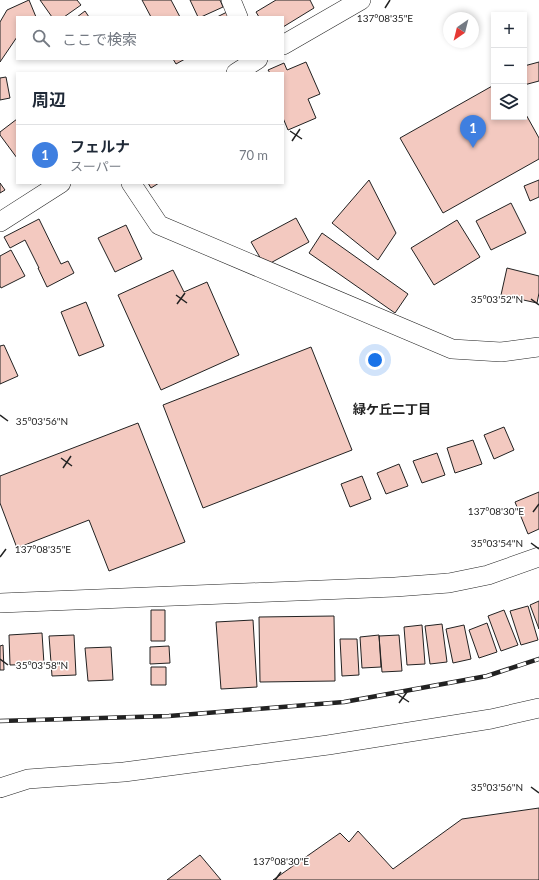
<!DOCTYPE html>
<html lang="ja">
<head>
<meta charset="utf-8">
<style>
	:root { --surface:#fff; --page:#f6f6f7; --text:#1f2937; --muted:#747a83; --line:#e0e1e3; --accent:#7c3aed }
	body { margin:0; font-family:Lato,"Noto Sans JP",sans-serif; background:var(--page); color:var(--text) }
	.controls { position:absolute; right:12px; top:12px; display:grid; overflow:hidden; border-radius:0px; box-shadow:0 2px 6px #0003 }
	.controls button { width:36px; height:36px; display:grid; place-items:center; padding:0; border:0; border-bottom:1px solid var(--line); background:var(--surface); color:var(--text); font:20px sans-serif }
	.compass { position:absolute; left:443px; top:12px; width:36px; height:36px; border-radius:50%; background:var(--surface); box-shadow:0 2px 6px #0003; rotate:215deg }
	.you { position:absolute; left:375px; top:360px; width:14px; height:14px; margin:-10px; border:3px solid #fff; border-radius:50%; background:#1a73e8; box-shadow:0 0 0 6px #1a73e833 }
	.badge { display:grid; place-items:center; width:26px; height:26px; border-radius:50%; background:var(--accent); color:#fff; font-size:13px; font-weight:700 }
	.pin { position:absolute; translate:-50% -33px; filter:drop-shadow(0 1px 2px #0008) }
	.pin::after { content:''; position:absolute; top:21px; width:14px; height:12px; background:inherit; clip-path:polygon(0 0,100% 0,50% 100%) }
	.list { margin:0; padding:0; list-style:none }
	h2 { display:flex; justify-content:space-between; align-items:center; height:52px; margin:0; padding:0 16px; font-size:17px }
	h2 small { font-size:13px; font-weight:400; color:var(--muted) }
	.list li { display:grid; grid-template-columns:26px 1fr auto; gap:12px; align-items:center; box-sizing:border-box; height:60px; padding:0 16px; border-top:1px solid var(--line) }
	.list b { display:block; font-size:15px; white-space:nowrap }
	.list p { margin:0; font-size:13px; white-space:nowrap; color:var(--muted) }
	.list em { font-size:13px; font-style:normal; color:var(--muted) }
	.icon { flex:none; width:22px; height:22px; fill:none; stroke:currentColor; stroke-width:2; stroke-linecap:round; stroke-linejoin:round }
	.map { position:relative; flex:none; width:539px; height:880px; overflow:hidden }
	.search { position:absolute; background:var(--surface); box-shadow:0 2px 6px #0003; left:16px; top:16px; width:268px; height:44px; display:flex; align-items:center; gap:10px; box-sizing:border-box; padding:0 14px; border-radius:0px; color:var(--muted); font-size:15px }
	.panel { position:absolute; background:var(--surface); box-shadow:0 2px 6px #0003; left:16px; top:72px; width:268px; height:112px; border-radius:0px }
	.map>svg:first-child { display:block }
</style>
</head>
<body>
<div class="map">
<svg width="539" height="880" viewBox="0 0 539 880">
	<rect width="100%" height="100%" fill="#fff"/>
	<path fill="#f3c9c0" stroke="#222" d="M 29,0 L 36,17 L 17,17 L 17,37 L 0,62 L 0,22 L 7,10 Z
		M 40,0 L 77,0 L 81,5 L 64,17 L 52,17 Z
		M 142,0 L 171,0 L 180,17 L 151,17 Z
		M 190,0 L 220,0 L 223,7 L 201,17 L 198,17 Z
		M 276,0 L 310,0 L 314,8 L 283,27 L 283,17 L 259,17 L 256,12 Z
		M 85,11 L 89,17 L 77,17 Z
		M 229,11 L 232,17 L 217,17 Z
		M 173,59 L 185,59 L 176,64 Z
		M 306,62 L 320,94 L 308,99 L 316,118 L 288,130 L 283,118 L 283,73 L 270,73 L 268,70 L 284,63 L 287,70 Z
		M 539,62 L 539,81 L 524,85 L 524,66 Z
		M 6,77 L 10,98 L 0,100 L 0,78 Z
		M 494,85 L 494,117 L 524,117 L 524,111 L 539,138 L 539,159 L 443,213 L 400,138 Z
		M 17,119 L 17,158 L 0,135 L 0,132 Z
		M 369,180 L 396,233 L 378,260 L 332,223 Z
		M 539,180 L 539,197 L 530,201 L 524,186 Z
		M 0,183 L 5,190 L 0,193 Z
		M 148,183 L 159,183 L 151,188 Z
		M 511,203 L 526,233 L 491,250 L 476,221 Z
		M 296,218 L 309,242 L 265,266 L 251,242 Z
		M 39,219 L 61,264 L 68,261 L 74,273 L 47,287 L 38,268 L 39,268 L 25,240 L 10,248 L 4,237 Z
		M 457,220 L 480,257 L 434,285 L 411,248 Z
		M 126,225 L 142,259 L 115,272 L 98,238 Z
		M 322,233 L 408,294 L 395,313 L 309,253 Z
		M 11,250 L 25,276 L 1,288 L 0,286 L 0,256 Z
		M 507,268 L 539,276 L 539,293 L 537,303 L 501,295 Z
		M 173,270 L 184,292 L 207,282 L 239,355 L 161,390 L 118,295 Z
		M 86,302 L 104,346 L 79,356 L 61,312 Z
		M 4,345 L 18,376 L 0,384 L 0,346 Z
		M 311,347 L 352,450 L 203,508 L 163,405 Z
		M 138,423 L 185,542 L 109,571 L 89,520 L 17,548 L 0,503 L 0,476 Z
		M 504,427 L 514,450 L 494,459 L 484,435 Z
		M 473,440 L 482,464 L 455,473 L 447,448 Z
		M 437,453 L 445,475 L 422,483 L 413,461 Z
		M 399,464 L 408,486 L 386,494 L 377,473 Z
		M 362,476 L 371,499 L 350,507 L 341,484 Z
		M 539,492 L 539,529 L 528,534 L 515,502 Z
		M 539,601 L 539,629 L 530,605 Z
		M 528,606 L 538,640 L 521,645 L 510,611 Z
		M 151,610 L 165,610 L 165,641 L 151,641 Z
		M 504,610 L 518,645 L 501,651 L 488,616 Z
		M 334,616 L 335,681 L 260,682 L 259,617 Z
		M 253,620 L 257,687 L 221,689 L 216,622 Z
		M 487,623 L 497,652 L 479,658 L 469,630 Z
		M 442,624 L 447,662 L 430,664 L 425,626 Z
		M 422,625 L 425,664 L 407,665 L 404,627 Z
		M 464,625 L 471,659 L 453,663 L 446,629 Z
		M 42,633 L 44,664 L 10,665 L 9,635 Z
		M 74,635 L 76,675 L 52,676 L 49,636 Z
		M 379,635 L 381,667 L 362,668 L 360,637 Z
		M 399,635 L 402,671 L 382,672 L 379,636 Z
		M 340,639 L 357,639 L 359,675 L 342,676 Z
		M 3,645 L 4,670 L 0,670 L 0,646 Z
		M 169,646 L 170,663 L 150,664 L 150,647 Z
		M 111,647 L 113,680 L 88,681 L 85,648 Z
		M 151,667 L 166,667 L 166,685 L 151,685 Z
		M 539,808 L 539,880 L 273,880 L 340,833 L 349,842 L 358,831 L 393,869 L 462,819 Z
		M 200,855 L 221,880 L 167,880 Z"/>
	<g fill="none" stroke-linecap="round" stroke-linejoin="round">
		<defs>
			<path id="street" d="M 231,0 L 238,17
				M 283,45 L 361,0
				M 236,73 L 258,59
				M 131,183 L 159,225 L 452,349 L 501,352 L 539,347
				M 0,222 L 61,183
				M 0,603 L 395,587 L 449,583 L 488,575 L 539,557
				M 0,788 L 28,779 L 124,772 L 328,745 L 491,719 L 539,708"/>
		</defs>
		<use href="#street" stroke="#222" stroke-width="20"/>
		<use href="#street" stroke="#fff" stroke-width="19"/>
		<defs>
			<path id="rail" d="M 0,721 L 169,716 L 344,702 L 487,676 L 539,659"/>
		</defs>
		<use href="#rail" stroke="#222" stroke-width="4.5"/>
		<use href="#rail" stroke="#fff" stroke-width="3" stroke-dasharray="9" stroke-linecap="butt"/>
	</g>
	<path fill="none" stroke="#222" stroke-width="1.5" d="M 385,8 L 390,0M 290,131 L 302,139M 292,141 L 300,129M 176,295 L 187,303M 531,299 L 539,305M 177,304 L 185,293M 0,415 L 8,421M 61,458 L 72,466M 63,468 L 71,456M 533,512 L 539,504M 531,543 L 539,549M 0,557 L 6,549M 0,659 L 8,665M 397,694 L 409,702M 399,703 L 407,692M 531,787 L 539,793M 275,880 L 281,872"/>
	<g text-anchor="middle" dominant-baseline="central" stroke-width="3" stroke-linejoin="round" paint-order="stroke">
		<g font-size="13" font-weight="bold" fill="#222" stroke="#fff">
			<text x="392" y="409">緑ケ丘二丁目</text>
		</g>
	</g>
	<g font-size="10" text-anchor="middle" fill="#222" stroke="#fff" stroke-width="3" stroke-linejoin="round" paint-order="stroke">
		<text x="385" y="22">137°08'35"E</text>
		<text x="497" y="303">35°03'52"N</text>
		<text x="42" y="425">35°03'56"N</text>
		<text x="496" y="515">137°08'30"E</text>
		<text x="497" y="547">35°03'54"N</text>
		<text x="43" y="553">137°08'35"E</text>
		<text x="42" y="669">35°03'58"N</text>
		<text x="497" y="791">35°03'56"N</text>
		<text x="281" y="865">137°08'30"E</text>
	</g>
</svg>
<div class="controls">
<button>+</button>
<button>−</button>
<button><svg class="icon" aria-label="layers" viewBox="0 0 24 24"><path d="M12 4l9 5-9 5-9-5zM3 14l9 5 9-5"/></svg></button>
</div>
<svg class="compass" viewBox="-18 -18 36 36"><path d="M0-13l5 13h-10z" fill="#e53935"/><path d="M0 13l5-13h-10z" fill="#747a83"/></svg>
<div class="you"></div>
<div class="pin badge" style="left:473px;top:148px;background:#3f7fe0">1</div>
<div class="search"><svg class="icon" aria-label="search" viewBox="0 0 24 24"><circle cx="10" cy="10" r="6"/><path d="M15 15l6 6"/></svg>ここで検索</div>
<section class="panel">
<h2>周辺<small></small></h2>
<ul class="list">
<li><span class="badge" style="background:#3f7fe0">1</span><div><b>フェルナ</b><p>スーパー</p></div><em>70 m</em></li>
</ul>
</section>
</div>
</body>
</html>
